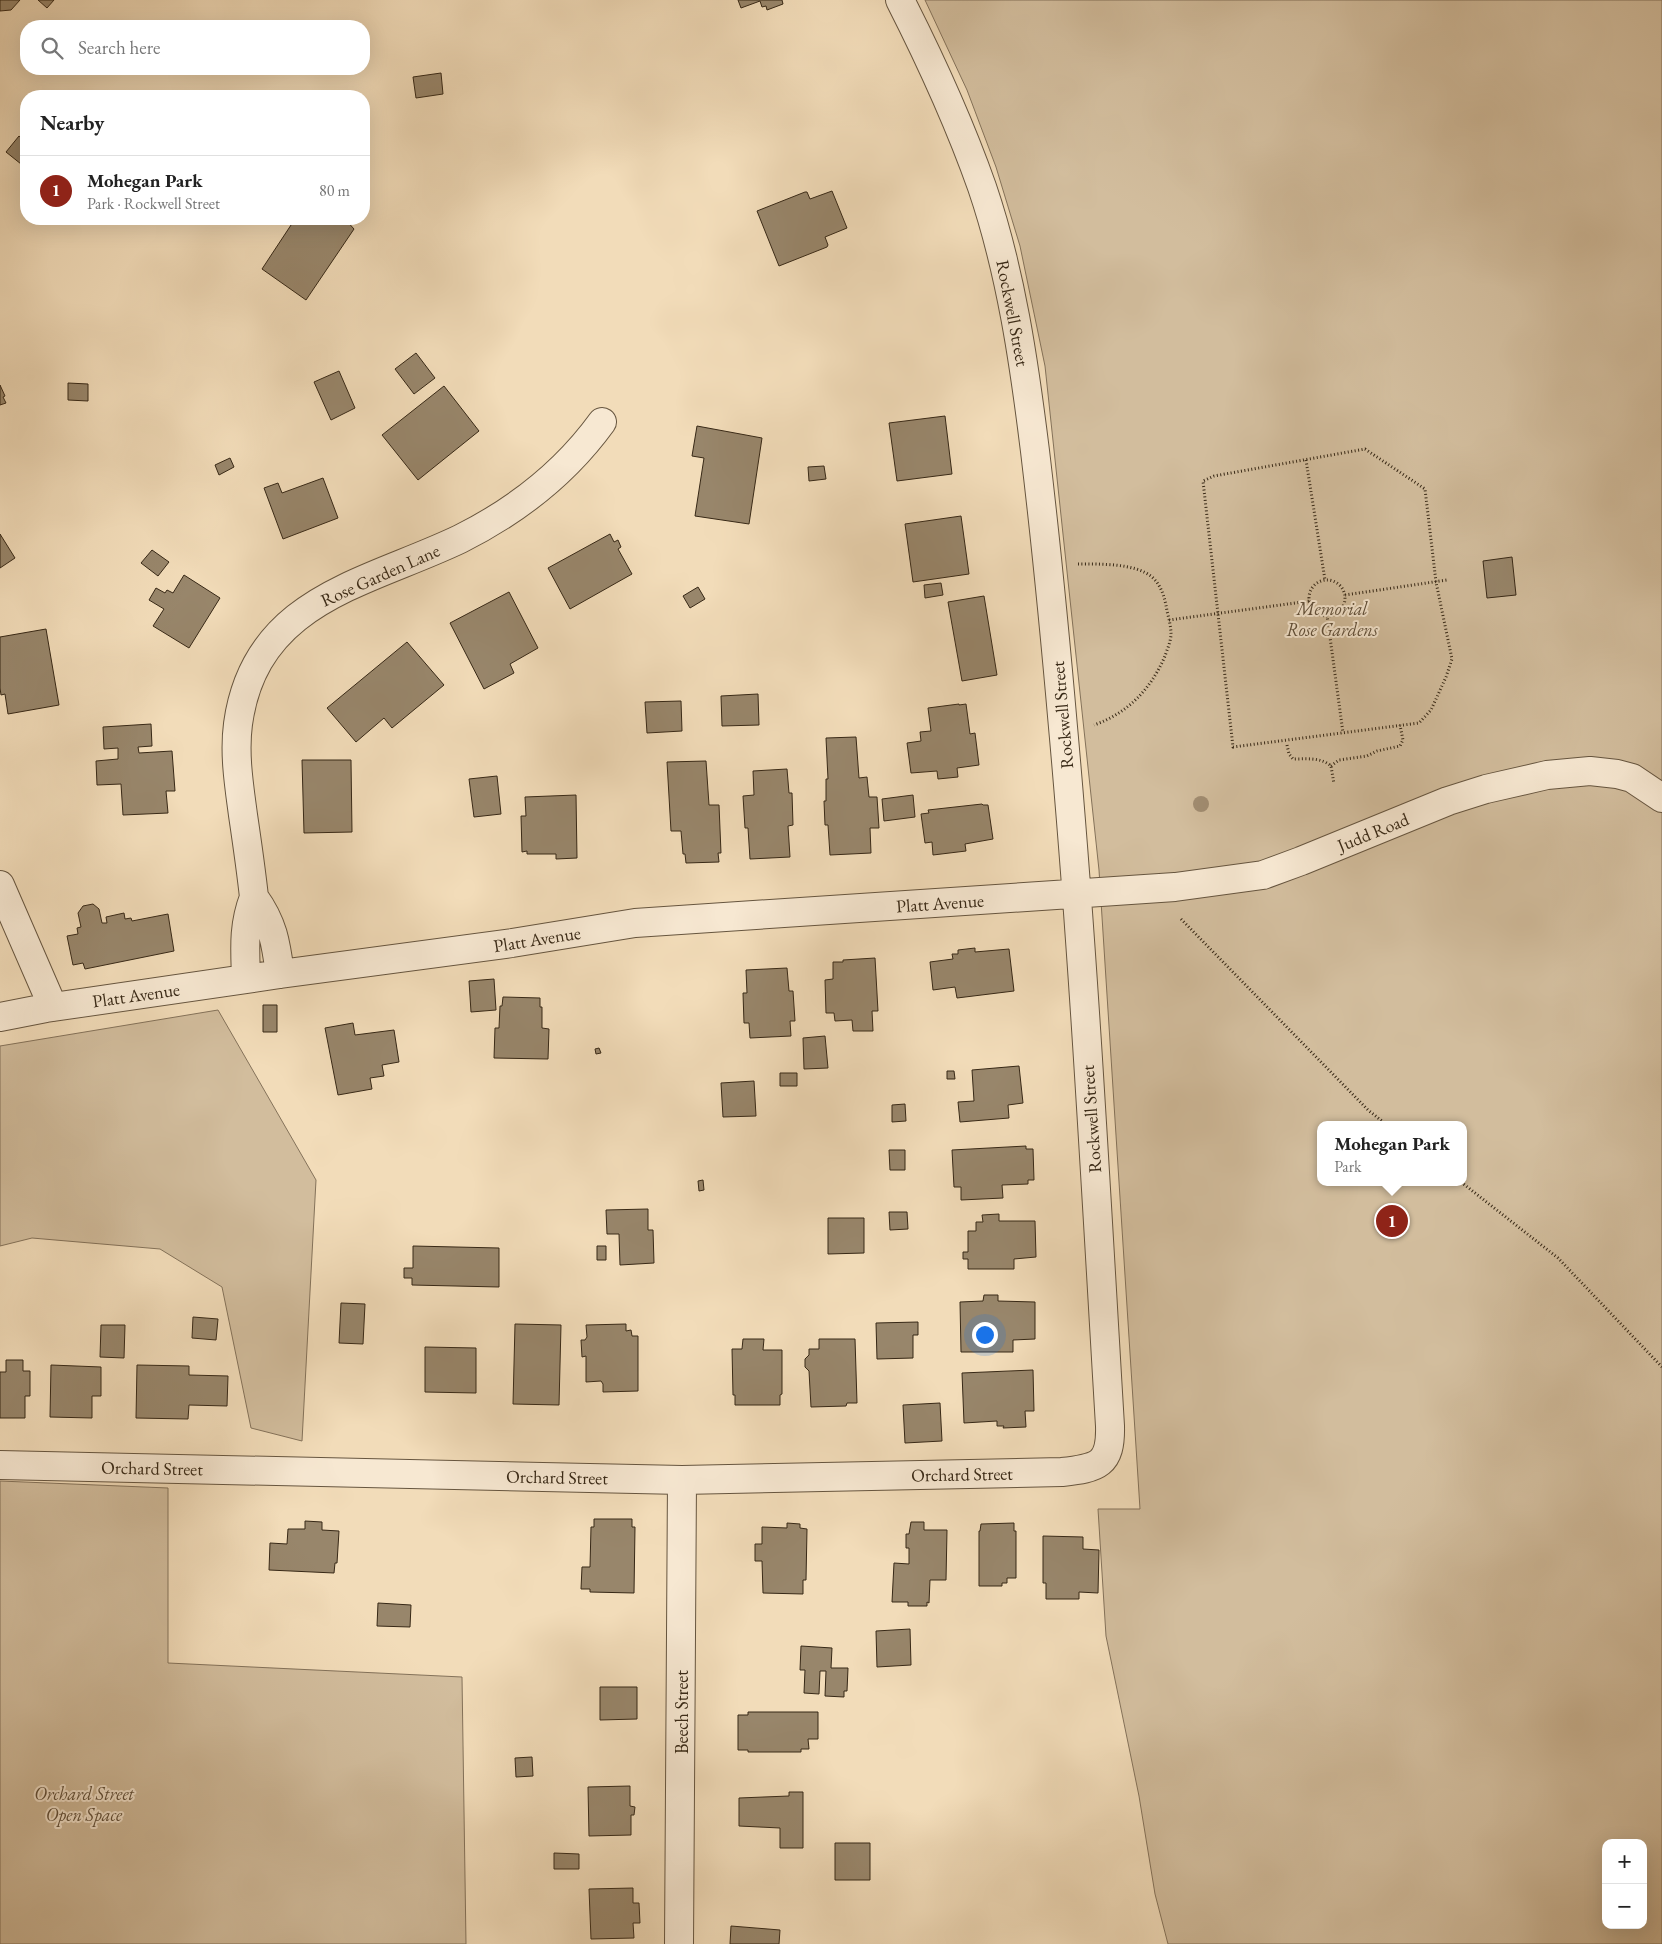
<!DOCTYPE html>
<html lang="en">
<head>
<meta charset="utf-8">
<style>
	:root { --surface:#fff; --page:#f2f2f2; --text:#222; --muted:#767676; --line:#e0e0e0; --accent:#8f2418 }
	body { margin:0; font-family:"EB Garamond",serif; background:var(--page); color:var(--text) }
	.controls { position:absolute; right:15px; bottom:15px; display:grid; overflow:hidden; border-radius:10px; box-shadow:0 5px 20px #0002 }
	.controls button { width:45px; height:45px; display:grid; place-items:center; padding:0; border:0; border-bottom:1px solid var(--line); background:var(--surface); color:var(--text); font:25px sans-serif }
	.you { position:absolute; left:984px; top:1334px; width:18px; height:18px; margin:-12px; border:4px solid #fff; border-radius:50%; background:#1a73e8; box-shadow:0 0 0 8px #1a73e833 }
	.badge { display:grid; place-items:center; width:32px; height:32px; border-radius:50%; background:var(--accent); color:#fff; font-size:16px; font-weight:700 }
	.pin { position:absolute; translate:-50% -50%; border:2px solid #fff; box-shadow:0 1px 5px #0006 }
	.popup { position:absolute; left:1317px; top:1121px; width:150px; height:65px; box-sizing:border-box; display:grid; place-content:center; border-radius:10px; background:var(--surface); filter:drop-shadow(0 1px 4px #0005); font-size:16px; white-space:nowrap; color:var(--muted) }
	.popup b { font-size:19px; color:var(--text) }
	.popup::after { content:''; position:absolute; left:50%; top:100%; margin-left:-10px; border:10px solid transparent; border-top-color:var(--surface) }
	.list { margin:0; padding:0; list-style:none }
	h2 { display:flex; justify-content:space-between; align-items:center; height:65px; margin:0; padding:0 20px; font-size:21px }
	h2 small { font-size:16px; font-weight:400; color:var(--muted) }
	.list li { display:grid; grid-template-columns:32px 1fr auto; gap:15px; align-items:center; box-sizing:border-box; height:70px; padding:0 20px; border-top:1px solid var(--line) }
	.list b { display:block; font-size:19px; white-space:nowrap }
	.list p { margin:0; font-size:16px; white-space:nowrap; color:var(--muted) }
	.list em { font-size:16px; font-style:normal; color:var(--muted) }
	.icon { flex:none; width:28px; height:28px; fill:none; stroke:currentColor; stroke-width:2; stroke-linecap:round; stroke-linejoin:round }
	.map { position:relative; flex:none; width:1662px; height:1944px; overflow:hidden }
	.search { position:absolute; background:var(--surface); box-shadow:0 5px 20px #0002; left:20px; top:20px; width:350px; height:55px; display:flex; align-items:center; gap:12px; box-sizing:border-box; padding:0 18px; border-radius:20px; color:var(--muted); font-size:19px }
	.panel { position:absolute; background:var(--surface); box-shadow:0 5px 20px #0002; left:20px; top:90px; width:350px; height:135px; border-radius:20px }
	.map>svg:first-child { display:block }
</style>
</head>
<body>
<div class="map">
<svg width="1662" height="1944" viewBox="0 0 1662 1944">
	<rect width="100%" height="100%" fill="#f2dcb9"/>
	<filter id="stains"><feTurbulence type="fractalNoise" baseFrequency=".004" numOctaves="4"/><feColorMatrix values="0 0 0 0 .2 0 0 0 0 .09 0 0 0 0 .02 0 0 0 .5 -.17"/></filter>
	<radialGradient id="worn" r=".72"><stop offset=".6" stop-color="#630" stop-opacity="0"/><stop offset="1" stop-color="#630" stop-opacity=".3"/></radialGradient>
	<path fill="#d2bd9d" stroke="#84725a" fill-rule="evenodd" d="M 925,0 L 1662,0 L 1662,1944 L 1168,1944 L 1155,1894 L 1139,1796 L 1106,1636 L 1098,1509 L 1140,1509 L 1099,870 L 1045,366 L 1020,246 L 996,167 L 967,90 ZM 1321,1125 L 1463,1125 L 1463,1182 L 1321,1182 ZM 1606,1843 L 1643,1843 L 1643,1925 L 1606,1925 Z
		M 218,1010 L 316,1180 L 302,1441 L 251,1428 L 222,1287 L 160,1249 L 32,1238 L 0,1246 L 0,1046 Z
		M 0,1481 L 168,1488 L 168,1663 L 462,1677 L 466,1944 L 0,1944 Z"/>
	<path fill="#98866b" stroke="#372816" d="M 0,0 L 20,0 L 11,10 L 0,11 Z
		M 38,0 L 54,0 L 47,8 Z
		M 738,0 L 782,0 L 783,4 L 767,10 L 766,6 L 762,7 L 760,1 L 741,8 Z
		M 441,73 L 443,94 L 416,98 L 413,77 Z
		M 19,136 L 26,142 L 26,168 L 6,152 Z
		M 832,191 L 847,228 L 825,237 L 828,245 L 827,247 L 779,266 L 757,211 L 805,192 L 807,192 L 810,199 Z
		M 295,219 L 345,219 L 354,229 L 306,300 L 262,269 Z
		M 416,353 L 435,378 L 414,394 L 395,369 Z
		M 339,371 L 355,408 L 331,420 L 314,382 Z
		M 68,383 L 88,384 L 88,401 L 68,400 Z
		M 0,385 L 5,396 L 3,397 L 6,403 L 0,405 Z
		M 444,386 L 479,431 L 418,480 L 382,435 Z
		M 945,416 L 952,474 L 897,481 L 889,423 Z
		M 697,426 L 762,438 L 749,524 L 695,516 L 704,458 L 692,456 Z
		M 230,458 L 234,467 L 219,475 L 215,465 Z
		M 824,466 L 826,479 L 809,481 L 808,467 Z
		M 323,478 L 338,518 L 283,539 L 264,488 L 278,483 L 282,493 Z
		M 961,516 L 969,574 L 913,582 L 905,524 Z
		M 0,534 L 15,558 L 0,568 Z
		M 610,534 L 614,542 L 618,540 L 621,547 L 618,549 L 632,574 L 570,609 L 548,568 Z
		M 152,550 L 169,562 L 158,576 L 141,563 Z
		M 1512,557 L 1516,595 L 1487,598 L 1483,561 Z
		M 184,575 L 220,598 L 189,648 L 153,626 L 164,609 L 149,600 L 156,588 L 165,593 L 167,590 L 173,593 Z
		M 941,583 L 943,595 L 925,598 L 924,585 Z
		M 698,587 L 705,599 L 690,608 L 683,596 Z
		M 509,592 L 538,648 L 510,664 L 514,673 L 484,689 L 450,623 Z
		M 984,596 L 997,675 L 962,681 L 948,602 Z
		M 46,629 L 59,705 L 8,714 L 5,694 L 1,695 L 0,688 L 0,637 Z
		M 407,642 L 444,685 L 392,728 L 384,718 L 356,742 L 327,708 Z
		M 758,694 L 759,725 L 722,726 L 721,696 Z
		M 681,701 L 682,731 L 647,733 L 645,702 Z
		M 959,704 L 959,705 L 966,704 L 970,734 L 975,733 L 979,765 L 957,768 L 958,777 L 938,779 L 937,771 L 911,773 L 907,743 L 921,741 L 920,732 L 931,731 L 928,708 Z
		M 151,724 L 152,746 L 138,747 L 139,753 L 172,751 L 175,791 L 166,791 L 168,813 L 123,815 L 121,784 L 97,785 L 96,761 L 118,759 L 118,748 L 104,749 L 103,727 Z
		M 856,737 L 859,778 L 867,777 L 869,797 L 877,797 L 879,828 L 870,828 L 871,853 L 830,855 L 828,825 L 825,825 L 824,801 L 826,801 L 826,779 L 828,779 L 826,738 Z
		M 302,760 L 351,760 L 352,832 L 304,833 Z
		M 706,761 L 709,805 L 719,805 L 721,853 L 718,853 L 719,862 L 686,863 L 685,854 L 683,854 L 681,831 L 671,831 L 667,762 Z
		M 787,769 L 789,793 L 792,793 L 793,825 L 788,826 L 790,857 L 750,859 L 748,828 L 745,828 L 743,796 L 754,795 L 753,771 Z
		M 497,776 L 501,814 L 474,817 L 469,779 Z
		M 576,795 L 577,858 L 556,859 L 556,854 L 527,854 L 527,851 L 522,852 L 521,816 L 526,816 L 525,797 Z
		M 913,795 L 915,817 L 884,821 L 882,799 Z
		M 982,804 L 983,805 L 988,805 L 993,839 L 965,844 L 966,851 L 933,855 L 932,842 L 925,843 L 921,814 L 929,813 L 928,810 Z
		M 93,904 L 99,909 L 102,923 L 107,923 L 106,917 L 124,913 L 125,919 L 131,918 L 132,921 L 168,914 L 174,951 L 85,969 L 83,963 L 73,965 L 67,936 L 78,934 L 77,928 L 81,927 L 78,913 L 83,906 Z
		M 975,948 L 975,952 L 1009,949 L 1014,991 L 957,998 L 955,987 L 933,990 L 930,962 L 953,959 L 952,954 L 958,954 L 958,950 Z
		M 875,958 L 878,1011 L 872,1011 L 873,1031 L 853,1031 L 852,1020 L 835,1021 L 834,1013 L 826,1013 L 825,980 L 833,979 L 833,962 L 843,962 L 843,960 Z
		M 787,968 L 789,991 L 793,991 L 795,1021 L 790,1021 L 791,1036 L 750,1038 L 749,1023 L 744,1023 L 743,993 L 747,993 L 746,970 Z
		M 494,979 L 496,1010 L 471,1012 L 469,981 Z
		M 503,997 L 540,998 L 540,1007 L 542,1007 L 542,1028 L 549,1029 L 548,1059 L 494,1058 L 495,1028 L 499,1028 L 500,1006 L 502,1006 Z
		M 263,1005 L 277,1005 L 277,1032 L 263,1032 Z
		M 353,1023 L 355,1035 L 394,1030 L 399,1062 L 382,1065 L 384,1076 L 370,1078 L 372,1089 L 338,1095 L 325,1028 Z
		M 825,1036 L 828,1068 L 804,1069 L 803,1038 Z
		M 599,1048 L 601,1053 L 596,1054 L 595,1049 Z
		M 1019,1066 L 1023,1103 L 1008,1105 L 1009,1118 L 960,1122 L 958,1102 L 974,1101 L 972,1070 Z
		M 947,1071 L 954,1071 L 955,1079 L 947,1079 Z
		M 780,1073 L 797,1073 L 797,1086 L 780,1086 Z
		M 754,1081 L 756,1116 L 723,1117 L 721,1083 Z
		M 905,1104 L 906,1121 L 892,1122 L 892,1105 Z
		M 1026,1146 L 1026,1149 L 1033,1149 L 1034,1180 L 1028,1180 L 1028,1184 L 1002,1185 L 1003,1198 L 961,1200 L 961,1187 L 954,1187 L 952,1150 Z
		M 889,1150 L 905,1150 L 905,1170 L 890,1170 Z
		M 703,1180 L 704,1190 L 699,1191 L 698,1181 Z
		M 648,1209 L 648,1230 L 653,1230 L 654,1263 L 620,1265 L 619,1234 L 607,1234 L 606,1210 Z
		M 889,1212 L 907,1212 L 908,1229 L 890,1230 Z
		M 999,1214 L 999,1221 L 1035,1221 L 1036,1257 L 1014,1259 L 1014,1269 L 968,1269 L 968,1259 L 963,1259 L 963,1252 L 968,1252 L 968,1231 L 976,1231 L 976,1222 L 983,1222 L 982,1215 Z
		M 828,1218 L 864,1218 L 864,1253 L 828,1254 Z
		M 413,1246 L 499,1248 L 499,1287 L 412,1285 L 412,1278 L 404,1278 L 404,1268 L 413,1268 Z
		M 597,1246 L 606,1246 L 606,1260 L 597,1260 Z
		M 984,1295 L 998,1295 L 998,1301 L 1035,1302 L 1035,1339 L 1013,1340 L 1013,1352 L 961,1352 L 960,1302 L 983,1301 Z
		M 341,1303 L 365,1304 L 363,1344 L 339,1343 Z
		M 193,1317 L 218,1319 L 216,1340 L 192,1338 Z
		M 918,1322 L 918,1335 L 913,1335 L 913,1358 L 877,1359 L 876,1323 Z
		M 515,1324 L 561,1325 L 559,1405 L 513,1404 Z
		M 626,1324 L 626,1331 L 631,1330 L 632,1336 L 638,1336 L 638,1391 L 603,1392 L 603,1384 L 601,1381 L 586,1382 L 586,1356 L 582,1357 L 581,1340 L 585,1340 L 587,1337 L 586,1325 Z
		M 101,1325 L 125,1325 L 124,1358 L 100,1357 Z
		M 743,1339 L 764,1339 L 763,1350 L 782,1350 L 782,1394 L 780,1395 L 780,1405 L 735,1405 L 735,1395 L 733,1395 L 732,1349 L 742,1349 Z
		M 819,1339 L 855,1339 L 857,1403 L 847,1403 L 846,1406 L 811,1407 L 809,1371 L 805,1367 L 805,1359 L 809,1355 L 809,1349 L 819,1349 Z
		M 425,1347 L 476,1348 L 476,1393 L 425,1392 Z
		M 6,1360 L 23,1360 L 23,1371 L 30,1371 L 30,1396 L 25,1396 L 25,1418 L 0,1418 L 0,1372 L 6,1372 Z
		M 51,1365 L 101,1367 L 101,1396 L 92,1396 L 92,1418 L 50,1417 Z
		M 137,1365 L 189,1366 L 189,1375 L 228,1376 L 227,1406 L 189,1405 L 188,1419 L 136,1418 Z
		M 1033,1370 L 1034,1411 L 1025,1411 L 1026,1427 L 1003,1428 L 1004,1426 L 997,1426 L 997,1421 L 964,1423 L 962,1373 Z
		M 940,1403 L 942,1441 L 905,1443 L 903,1405 Z
		M 594,1519 L 632,1519 L 632,1527 L 635,1527 L 634,1593 L 590,1592 L 590,1589 L 581,1589 L 582,1567 L 590,1567 L 591,1527 L 594,1527 Z
		M 305,1521 L 322,1522 L 322,1530 L 339,1531 L 337,1563 L 335,1563 L 334,1573 L 269,1570 L 270,1543 L 287,1544 L 288,1529 L 305,1529 Z
		M 911,1522 L 924,1522 L 924,1530 L 947,1530 L 946,1580 L 930,1580 L 929,1603 L 927,1602 L 927,1606 L 908,1606 L 908,1602 L 892,1602 L 894,1563 L 909,1564 L 909,1548 L 906,1548 L 906,1534 L 909,1534 Z
		M 787,1523 L 800,1524 L 800,1528 L 807,1529 L 806,1580 L 803,1580 L 803,1594 L 763,1593 L 762,1561 L 755,1561 L 755,1544 L 762,1544 L 762,1527 L 787,1528 Z
		M 1014,1523 L 1014,1531 L 1016,1531 L 1016,1578 L 1007,1578 L 1007,1583 L 1002,1583 L 1002,1586 L 979,1586 L 979,1531 L 980,1531 L 981,1524 Z
		M 1043,1536 L 1083,1537 L 1083,1549 L 1099,1550 L 1098,1593 L 1079,1592 L 1079,1599 L 1046,1599 L 1046,1583 L 1043,1583 Z
		M 378,1603 L 411,1605 L 410,1627 L 377,1626 Z
		M 910,1629 L 911,1665 L 877,1667 L 876,1631 Z
		M 801,1646 L 832,1648 L 831,1668 L 848,1668 L 847,1691 L 844,1691 L 844,1697 L 825,1696 L 826,1671 L 820,1671 L 819,1694 L 804,1693 L 805,1670 L 800,1670 Z
		M 600,1687 L 637,1687 L 637,1719 L 600,1720 Z
		M 748,1712 L 818,1712 L 818,1739 L 808,1739 L 809,1749 L 801,1749 L 801,1752 L 748,1752 L 748,1750 L 738,1750 L 738,1715 L 748,1715 Z
		M 532,1757 L 533,1776 L 516,1777 L 515,1758 Z
		M 630,1786 L 630,1806 L 635,1807 L 634,1815 L 631,1815 L 631,1835 L 589,1836 L 588,1787 Z
		M 789,1792 L 803,1792 L 803,1848 L 780,1848 L 780,1828 L 739,1826 L 739,1798 L 789,1796 Z
		M 835,1843 L 870,1843 L 870,1880 L 835,1880 Z
		M 554,1853 L 579,1854 L 579,1869 L 554,1869 Z
		M 633,1888 L 633,1903 L 639,1903 L 640,1923 L 633,1923 L 634,1938 L 591,1939 L 589,1889 Z
		M 731,1926 L 780,1930 L 779,1944 L 730,1944 Z"/>
	<g fill="none" stroke-linecap="round" stroke-linejoin="round">
		<defs>
			<path id="minor" d="M 0,885 L 53,1007
				M 280,974 C 276,943 273,923 254,897 C 251,870 247,842 243,815 C 239,785 234,754 238,724 C 255,599 366,584 460,539 C 516,511 565,473 602,422
				M 246,978 C 245,948 243,926 254,897
				M 0,1017 L 46,1008 L 280,974 L 512,943 L 635,923 L 1175,887 L 1263,875 L 1301,861 L 1448,801 L 1486,789 L 1547,775 L 1590,771 L 1617,774 L 1632,778 L 1662,798
				M 0,1465 L 682,1480 L 1062,1472 C 1098,1468 1111,1465 1110,1426 C 1096,1193 1084,960 1063,727 C 1055,635 1046,543 1035,451 C 1024,362 1011,272 982,187 C 959,122 931,61 900,0
				M 679,1944 L 682,1480"/>
		</defs>
		<use href="#minor" stroke="#66553f" stroke-width="30"/>
		<path stroke="#372816" stroke-width="3" stroke-dasharray="1 2.5" stroke-linecap="butt" d="M 1365,449 L 1425,489 L 1436,582 L 1452,659 L 1446,677 L 1431,710 L 1419,723 L 1233,747 L 1203,481 L 1214,476 Z
			M 1306,460 L 1325,580
			M 1078,564 C 1100,564 1135,563 1152,577 C 1162,586 1165,599 1167,611 C 1169,619 1171,627 1171,634 C 1171,641 1167,650 1165,656 C 1151,689 1128,713 1094,725
			M1309 598a18 18 0 1 1 36 0a18 18 0 1 1-36 0Z
			M 1345,595 L 1447,580
			M 1327,615 L 1343,733
			M 1169,620 L 1310,601
			M 1287,745 L 1289,754 L 1293,759 C 1306,759 1321,757 1331,766 L 1334,784
			M 1331,766 L 1339,760 L 1367,756 L 1377,751 L 1400,746 L 1403,740 L 1400,725
			M 1181,919 L 1368,1110 L 1387,1125
			M 1461,1182 L 1558,1258 L 1662,1367"/>
		<use href="#minor" stroke="#f7e8d2" stroke-width="28"/>
	</g>
	<circle fill="#a18d72" cx="1201" cy="804" r="8"/>
	<g text-anchor="middle" dominant-baseline="central" stroke-width="4" stroke-linejoin="round" paint-order="stroke">
		<g font-size="18" fill="#372816" stroke="#f7e8d2">
			<text transform="translate(1013 313) rotate(79)">Rockwell Street</text>
			<text transform="translate(380 575) rotate(-24)">Rose Garden Lane</text>
			<text transform="translate(1062 715) rotate(-95)">Rockwell Street</text>
			<text transform="translate(1373 832) rotate(-22)">Judd Road</text>
			<text transform="translate(940 903) rotate(-4)">Platt Avenue</text>
			<text transform="translate(537 939) rotate(-9)">Platt Avenue</text>
			<text transform="translate(136 995) rotate(-8)">Platt Avenue</text>
			<text transform="translate(1091 1119) rotate(-94)">Rockwell Street</text>
			<text transform="translate(152 1468) rotate(1)">Orchard Street</text>
			<text transform="translate(962 1474) rotate(-1)">Orchard Street</text>
			<text transform="translate(557 1477) rotate(1)">Orchard Street</text>
			<text transform="translate(681 1712) rotate(-90)">Beech Street</text>
		</g>
		<g font-size="18" font-style="italic" fill="#5e4d38" stroke="#f7e8d2">
			<text x="1332" y="608">Memorial<tspan x="1332" dy="21">Rose Gardens</tspan></text>
			<text x="84" y="1793">Orchard Street<tspan x="84" dy="21">Open Space</tspan></text>
		</g>
	</g>
	<rect width="100%" height="100%" filter="url(#stains)"/>
	<rect width="100%" height="100%" fill="url(#worn)"/>
</svg>
<div class="controls">
<button>+</button>
<button>−</button>
</div>
<div class="you"></div>
<div class="pin badge" style="left:1392px;top:1221px">1</div>
<div class="popup"><b>Mohegan Park</b>Park</div>
<div class="search"><svg class="icon" aria-label="search" viewBox="0 0 24 24"><circle cx="10" cy="10" r="6"/><path d="M15 15l6 6"/></svg>Search here</div>
<section class="panel">
<h2>Nearby<small></small></h2>
<ul class="list">
<li><span class="badge">1</span><div><b>Mohegan Park</b><p>Park · Rockwell Street</p></div><em>80 m</em></li>
</ul>
</section>
</div>
</body>
</html>
